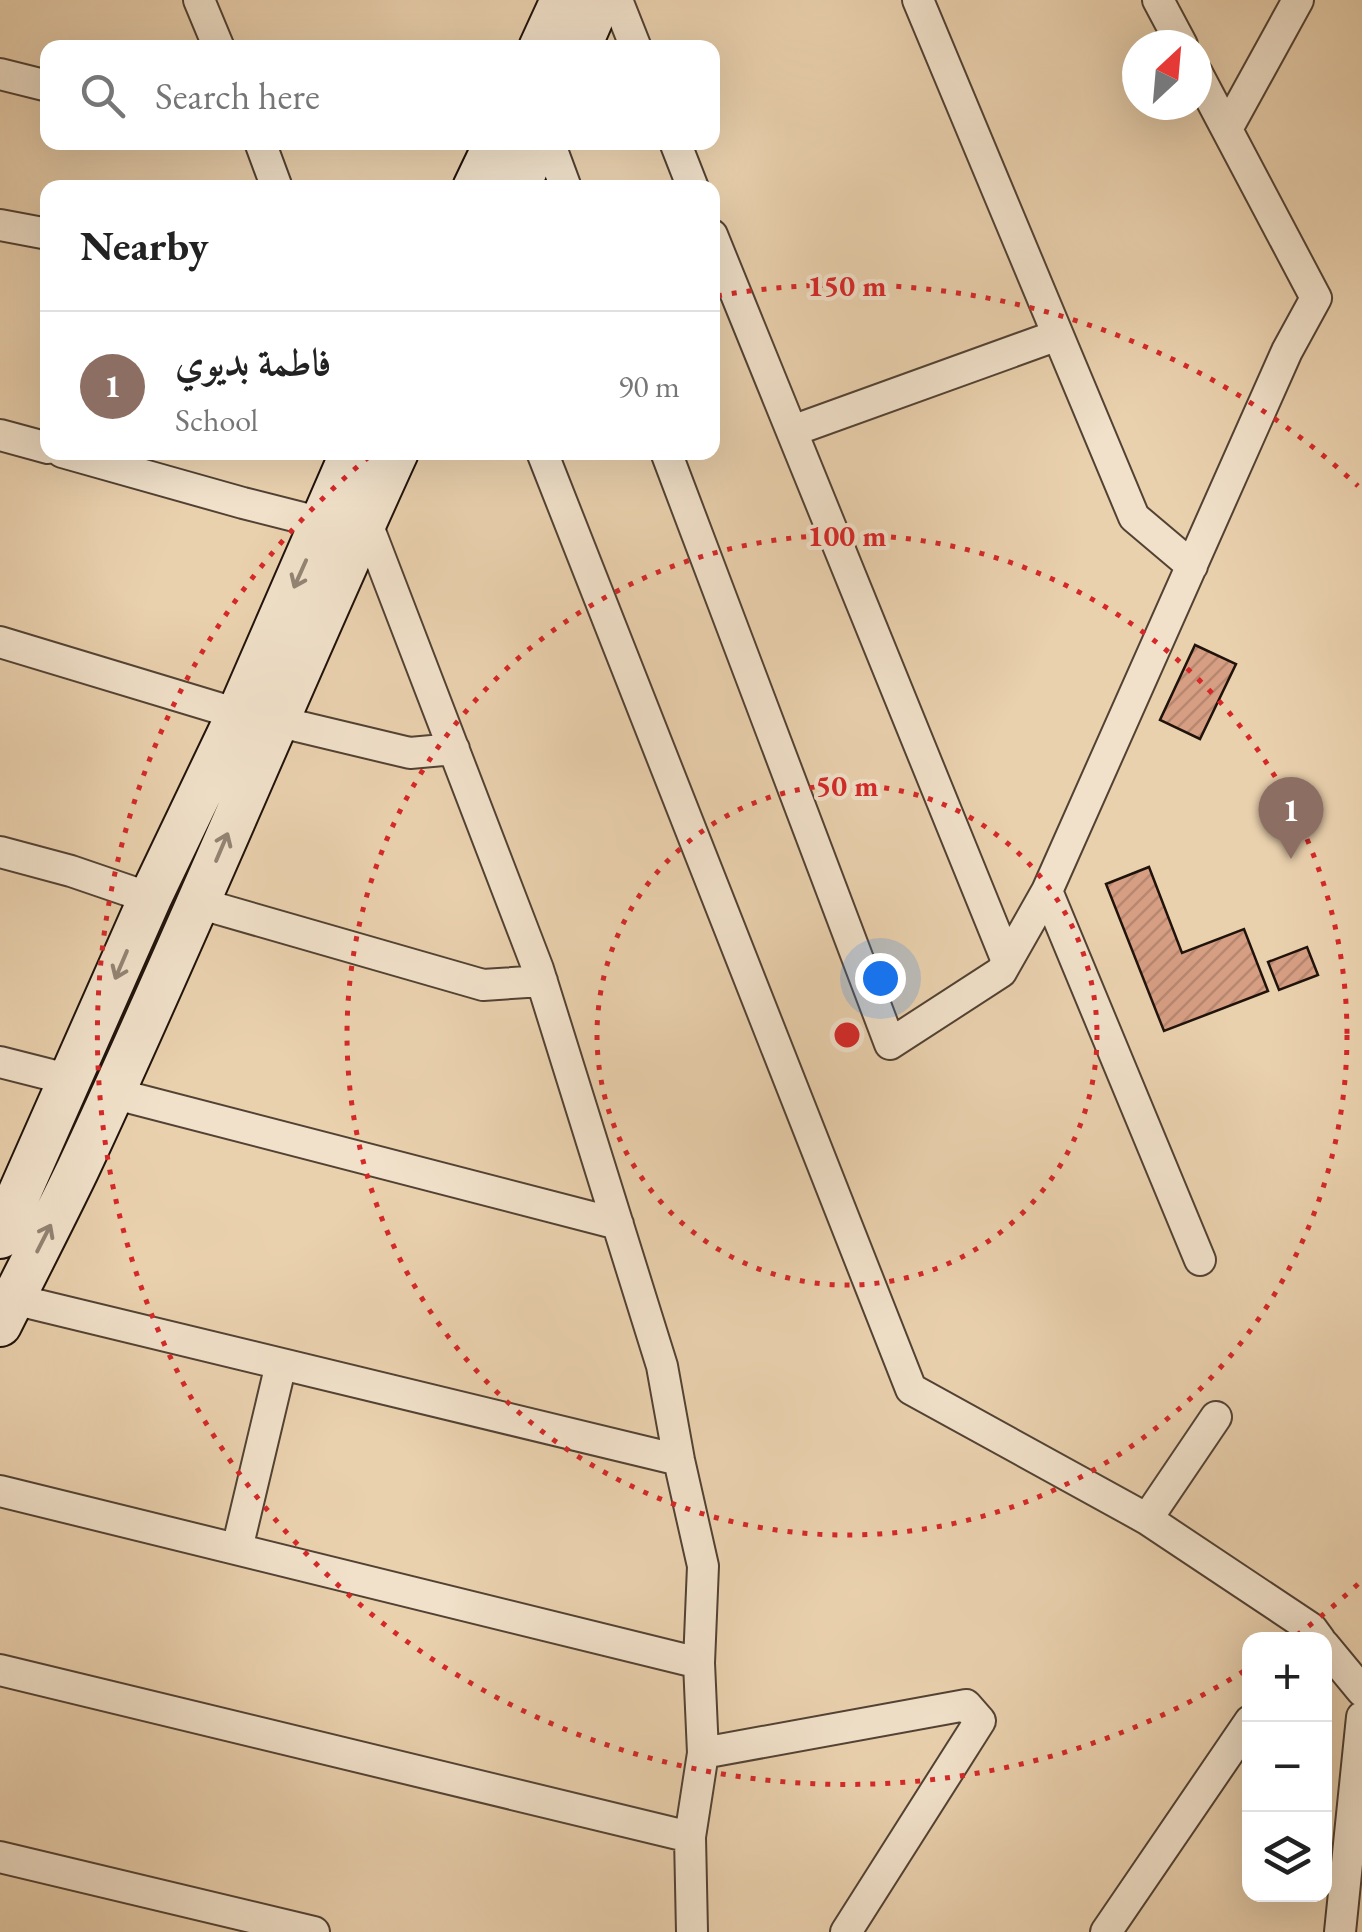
<!DOCTYPE html>
<html lang="en">
<head>
<meta charset="utf-8">
<style>
	:root { --surface:#fff; --page:#f2f2f2; --text:#222; --muted:#767676; --line:#e0e0e0; --accent:#8f2418 }
	body { margin:0; font-family:"EB Garamond",Amiri,serif; background:var(--page); color:var(--text) }
	.controls { position:absolute; right:30px; bottom:30px; display:grid; overflow:hidden; border-radius:20px; box-shadow:0 10px 40px #0002 }
	.controls button { width:90px; height:90px; display:grid; place-items:center; padding:0; border:0; border-bottom:2px solid var(--line); background:var(--surface); color:var(--text); font:50px sans-serif }
	.compass { position:absolute; left:1122px; top:30px; width:90px; height:90px; border-radius:50%; background:var(--surface); box-shadow:0 10px 40px #0002; rotate:26deg }
	.you { position:absolute; left:880px; top:978px; width:35px; height:35px; margin:-25px; border:8px solid #fff; border-radius:50%; background:#1a73e8; box-shadow:0 0 0 15px #1a73e833 }
	.badge { display:grid; place-items:center; width:65px; height:65px; border-radius:50%; background:var(--accent); color:#fff; font-size:32px; font-weight:700 }
	.pin { position:absolute; translate:-50% -82px; filter:drop-shadow(0 2px 5px #0008) }
	.pin::after { content:''; position:absolute; top:52px; width:35px; height:30px; background:inherit; clip-path:polygon(0 0,100% 0,50% 100%) }
	.list { margin:0; padding:0; list-style:none }
	h2 { display:flex; justify-content:space-between; align-items:center; height:130px; margin:0; padding:0 40px; font-size:42px }
	h2 small { font-size:32px; font-weight:400; color:var(--muted) }
	.list li { display:grid; grid-template-columns:65px 1fr auto; gap:30px; align-items:center; box-sizing:border-box; height:150px; padding:0 40px; border-top:2px solid var(--line) }
	.list b { display:block; font-size:38px; white-space:nowrap }
	.list p { margin:0; font-size:32px; white-space:nowrap; color:var(--muted) }
	.list em { font-size:32px; font-style:normal; color:var(--muted) }
	.icon { flex:none; width:55px; height:55px; fill:none; stroke:currentColor; stroke-width:2; stroke-linecap:round; stroke-linejoin:round }
	.map { position:relative; flex:none; width:1362px; height:1932px; overflow:hidden }
	.search { position:absolute; background:var(--surface); box-shadow:0 10px 40px #0002; left:40px; top:40px; width:680px; height:110px; display:flex; align-items:center; gap:25px; box-sizing:border-box; padding:0 35px; border-radius:20px; color:var(--muted); font-size:38px }
	.panel { position:absolute; background:var(--surface); box-shadow:0 10px 40px #0002; left:40px; top:180px; width:680px; height:280px; border-radius:20px }
	.map>svg:first-child { display:block }
</style>
</head>
<body>
<div class="map">
<svg width="1362" height="1932" viewBox="0 0 1362 1932">
	<defs>
		<pattern id="building-hatch" width="6" height="6" patternUnits="userSpaceOnUse" patternTransform="scale(2.5)"><rect width="6" height="6" fill="#d69e83"/><path d="M-1 1l2-2M0 6l6-6M5 7l2-2" fill="none" stroke="#b78770"/></pattern>
	</defs>
	<rect width="100%" height="100%" fill="#ead1ae"/>
	<filter id="stains"><feTurbulence type="fractalNoise" baseFrequency=".002" numOctaves="4"/><feColorMatrix values="0 0 0 0 .2 0 0 0 0 .09 0 0 0 0 .02 0 0 0 .5 -.17"/></filter>
	<radialGradient id="worn" r=".72"><stop offset=".6" stop-color="#630" stop-opacity="0"/><stop offset="1" stop-color="#630" stop-opacity=".3"/></radialGradient>
	<path fill="url(#building-hatch)" stroke="#20130c" stroke-width="2.5" d="M 1195,645 L 1236,664 L 1200,739 L 1160,720 Z
		M 1149,867 L 1182,953 L 1244,929 L 1268,991 L 1164,1031 L 1106,884 Z
		M 1307,947 L 1318,975 L 1279,990 L 1268,962 Z"/>
	<g fill="none" stroke-linecap="round" stroke-linejoin="round">
		<defs>
			<path id="street" d="M 199,0 L 219,48
				M 617,0 L 636,48
				M 918,0 L 1134,517 L 1192,566
				M 1158,0 L 1182,45
				M 0,74 L 48,86
				M 1227,129 L 1298,0
				M 260,142 L 277,188
				M 549,142 L 566,188
				M 675,142 L 693,188
				M 0,225 L 48,234
				M 712,235 L 1007,961
				M 792,431 L 1058,335
				M 0,435 L 48,448
				M 62,452 L 243,503 L 322,523
				M 542,452 L 911,1389 L 1147,1519
				M 666,452 L 890,1044 L 1001,972 L 1047,891 L 1287,351 L 1316,298 L 1197,73
				M 366,521 L 538,969 L 662,1366 L 679,1460 L 703,1566 L 699,1663 L 703,1753 L 690,1837 L 692,1932
				M 0,642 L 238,714
				M 276,721 L 410,753 L 454,749
				M 0,852 L 71,871 L 150,898
				M 1047,891 L 1200,1260
				M 198,903 L 483,985 L 542,981
				M 0,1062 L 71,1080
				M 112,1093 L 618,1224
				M 13,1299 L 679,1460
				M 1216,1417 L 1147,1519 L 1312,1629 L 1320,1640
				M 0,1491 L 699,1663
				M 237,1549 L 281,1364
				M 1324,1645 L 1362,1691
				M 0,1670 L 690,1837
				M 703,1753 L 966,1705 L 980,1721 L 846,1932
				M 0,1857 L 314,1932
				M 1106,1932 L 1250,1721
				M 1340,1932 L 1362,1717"/>
			<path id="secondary" d="M 540,48 L 562,0
				M 579,48 L 600,0
				M 474,188 L 496,142
				M 518,188 L 538,142
				M 0,1237 L 150,898 L 238,714 L 352,452
				M 0,1325 C 26,1273 53,1221 78,1169 C 189,932 288,690 397,452"/>
		</defs>
		<use href="#street" stroke="#524234" stroke-width="34"/>
		<use href="#secondary" stroke="#20130c" stroke-width="46"/>
		<use href="#street" stroke="#f1e1ca" stroke-width="30"/>
		<use href="#secondary" stroke="#f1e1ca" stroke-width="42"/>
	</g>
	<defs><path id="oneway-shaft" d="M-6 0H5M1.5-3L5.5 0L1.5 3" fill="none" stroke-width="1.6" stroke-linecap="round" stroke-linejoin="round" transform="scale(2.5)"/></defs>
	<g stroke="#938474">
		<use href="#oneway-shaft" transform="translate(300 574) rotate(114)"/>
		<use href="#oneway-shaft" transform="translate(222 847) rotate(-67)"/>
		<use href="#oneway-shaft" transform="translate(121 965) rotate(113)"/>
		<use href="#oneway-shaft" transform="translate(44 1238) rotate(-63)"/>
	</g>
	<g fill="none" stroke="#d62828" stroke-width="5" stroke-dasharray="5 10">
		<circle cx="847" cy="1035" r="250"/>
		<circle cx="847" cy="1035" r="500"/>
		<path d="M1358 1584A750 750 0 0 1 1293 1638M1244 1671A750 750 0 0 1 370 456M717 296A750 750 0 0 1 1358 486"/>
	</g>
	<circle cx="847" cy="1035" r="15" fill="#d62828" stroke="#f1e1ca" stroke-width="5"/>
	<g font-size="30" text-anchor="middle" font-weight="bold" fill="#d62828" stroke="#f1e1ca" stroke-width="8" stroke-linejoin="round" paint-order="stroke">
		<text x="847" y="296">150 m</text>
		<text x="847" y="546">100 m</text>
		<text x="847" y="796">50 m</text>
	</g>
	<rect width="100%" height="100%" filter="url(#stains)"/>
	<rect width="100%" height="100%" fill="url(#worn)"/>
</svg>
<div class="controls">
<button>+</button>
<button>−</button>
<button><svg class="icon" aria-label="layers" viewBox="0 0 24 24"><path d="M12 4l9 5-9 5-9-5zM3 14l9 5 9-5"/></svg></button>
</div>
<svg class="compass" viewBox="-18 -18 36 36"><path d="M0-13l5 13h-10z" fill="#e53935"/><path d="M0 13l5-13h-10z" fill="#767676"/></svg>
<div class="you"></div>
<div class="pin badge" style="left:1291px;top:859px;background:#8d6e63">1</div>
<div class="search"><svg class="icon" aria-label="search" viewBox="0 0 24 24"><circle cx="10" cy="10" r="6"/><path d="M15 15l6 6"/></svg>Search here</div>
<section class="panel">
<h2>Nearby<small></small></h2>
<ul class="list">
<li><span class="badge" style="background:#8d6e63">1</span><div><b>فاطمة بديوي</b><p>School</p></div><em>90 m</em></li>
</ul>
</section>
</div>
</body>
</html>
